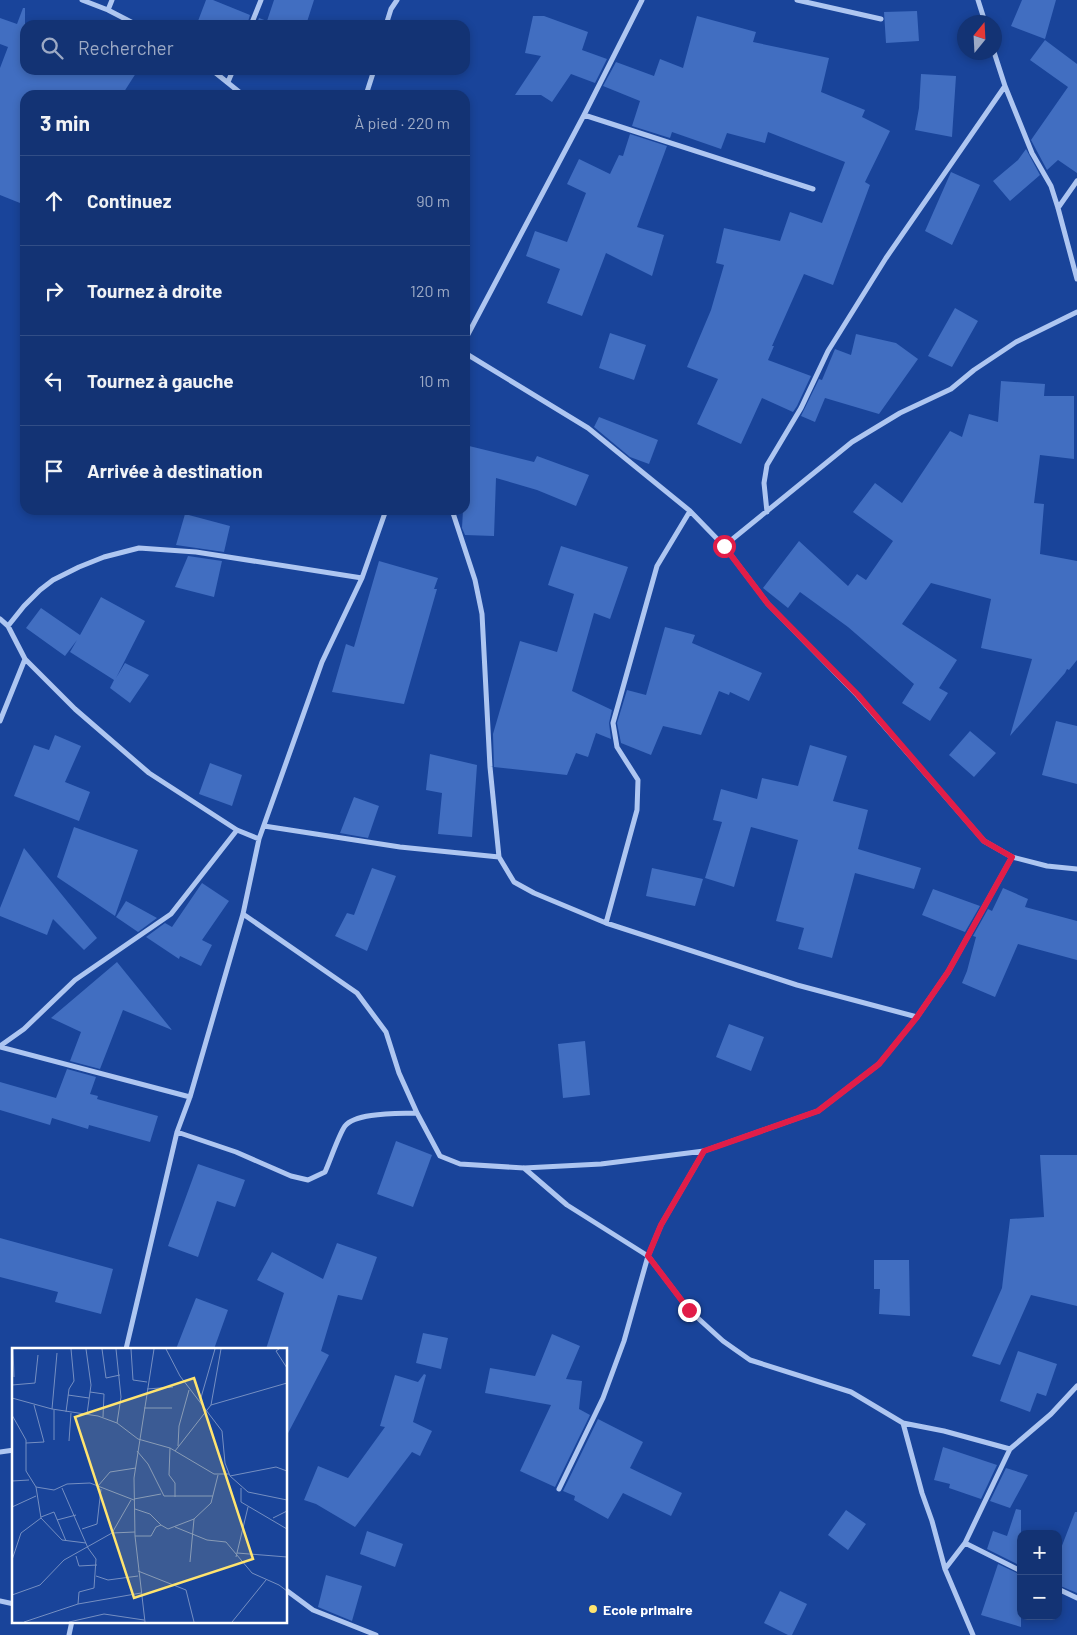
<!DOCTYPE html>
<html lang="fr">
<head>
<meta charset="utf-8">
<style>
	:root { --surface:#133374; --page:#1c3b79; --text:#f1f3f6; --muted:#9daac5; --line:#324e86 }
	body { margin:0; font-family:Barlow,sans-serif; background:var(--page); color:var(--text) }
	.controls { position:absolute; right:15px; bottom:15px; display:grid; overflow:hidden; border-radius:10px; box-shadow:0 2px 8px #0003 }
	.controls button { width:45px; height:45px; display:grid; place-items:center; padding:0; border:0; border-bottom:1px solid var(--line); background:var(--surface); color:var(--text); font:25px sans-serif }
	.compass { position:absolute; left:957px; top:15px; width:45px; height:45px; border-radius:50%; background:var(--surface); box-shadow:0 2px 8px #0003; rotate:18deg }
	.stop { position:absolute; width:15px; height:15px; margin:-11px; border:4px solid #e11d48; border-radius:50%; background:#fff }
	.stop.end { background:#e11d48; border-color:#fff; box-shadow:0 1px 5px #0008 }
	.list { margin:0; padding:0; list-style:none }
	h2 { display:flex; justify-content:space-between; align-items:center; height:65px; margin:0; padding:0 20px; font-size:21px }
	h2 small { font-size:16px; font-weight:400; color:var(--muted) }
	.list li { display:grid; grid-template-columns:32px 1fr auto; gap:15px; align-items:center; box-sizing:border-box; height:90px; padding:0 20px; border-top:1px solid var(--line) }
	.list b { display:block; font-size:19px; white-space:nowrap }
	.list em { font-size:16px; font-style:normal; color:var(--muted) }
	.icon { flex:none; width:28px; height:28px; fill:none; stroke:currentColor; stroke-width:2; stroke-linecap:round; stroke-linejoin:round }
	.map { position:relative; flex:none; width:1077px; height:1635px; overflow:hidden }
	.search { position:absolute; background:var(--surface); box-shadow:0 2px 8px #0003; left:20px; top:20px; width:450px; height:55px; display:flex; align-items:center; gap:12px; box-sizing:border-box; padding:0 18px; border-radius:15px; color:var(--muted); font-size:19px }
	.panel { position:absolute; background:var(--surface); box-shadow:0 2px 8px #0003; left:20px; top:90px; width:450px; height:425px; border-radius:15px }
	.map>svg:first-child { display:block }
</style>
</head>
<body>
<div class="map">
<svg width="1077" height="1635" viewBox="0 0 1077 1635">
	<rect width="100%" height="100%" fill="#19449a"/>
	<path fill="#416ec1" d="M 206,0 L 213,0 L 250,15 L 247,25 L 209,25 L 198,21 Z
		M 274,0 L 314,0 L 306,25 L 256,25 L 259,18 L 267,21 Z
		M 1022,0 L 1056,0 L 1045,39 L 1011,26 Z
		M 23,8 L 25,8 L 25,70 L 138,70 L 122,95 L 25,95 L 25,205 L 0,195 L 0,68 L 8,47 L 0,44 L 0,18 L 17,24 Z
		M 917,11 L 919,41 L 886,43 L 884,12 Z
		M 533,16 L 544,16 L 588,32 L 582,50 L 607,59 L 595,83 L 571,74 L 552,102 L 541,95 L 515,95 L 541,56 L 525,53 Z
		M 697,16 L 756,32 L 753,42 L 829,58 L 821,92 L 865,110 L 862,117 L 890,131 L 865,182 L 870,185 L 833,285 L 804,274 L 772,346 L 774,346 L 768,360 L 811,376 L 797,406 L 793,412 L 762,398 L 741,444 L 697,424 L 718,379 L 687,367 L 711,310 L 724,265 L 716,263 L 724,228 L 780,241 L 790,212 L 822,223 L 845,162 L 768,132 L 765,143 L 727,133 L 721,149 L 672,132 L 670,138 L 632,126 L 640,101 L 603,86 L 616,62 L 654,76 L 660,59 L 683,68 Z
		M 1045,40 L 1077,64 L 1077,173 L 1058,160 L 1047,170 L 1031,140 L 1068,87 L 1030,60 Z
		M 921,74 L 956,76 L 952,137 L 915,130 L 919,108 Z
		M 630,134 L 667,146 L 637,227 L 664,235 L 652,276 L 606,253 L 582,316 L 547,303 L 560,269 L 526,256 L 535,231 L 567,242 L 586,193 L 567,184 L 579,159 L 610,174 L 619,155 L 623,156 Z
		M 1026,149 L 1040,175 L 1010,201 L 993,181 L 1018,160 Z
		M 951,172 L 980,185 L 952,245 L 925,231 Z
		M 955,308 L 978,321 L 952,367 L 928,356 Z
		M 610,333 L 646,345 L 634,380 L 599,368 Z
		M 856,334 L 896,343 L 918,359 L 879,414 L 825,398 L 815,422 L 801,416 L 819,379 L 822,380 L 835,349 L 851,355 Z
		M 1001,381 L 1045,384 L 1044,396 L 1074,396 L 1074,459 L 1040,455 L 1034,503 L 1044,504 L 1040,554 L 1077,561 L 1077,660 L 1069,670 L 1067,669 L 1065,673 L 1010,736 L 1032,659 L 981,648 L 991,599 L 931,583 L 902,624 L 957,660 L 939,688 L 948,693 L 930,721 L 902,703 L 914,684 L 848,627 L 800,592 L 788,608 L 763,588 L 799,541 L 848,586 L 857,574 L 866,580 L 893,541 L 853,512 L 875,483 L 902,503 L 950,431 L 962,437 L 969,414 L 998,422 Z
		M 599,417 L 658,440 L 649,464 L 630,457 L 594,427 Z
		M 465,445 L 534,462 L 537,456 L 589,475 L 576,506 L 537,490 L 496,478 L 494,536 L 465,535 L 462,528 L 463,510 L 465,510 Z
		M 185,514 L 230,526 L 224,552 L 176,545 Z
		M 561,546 L 628,567 L 610,619 L 594,613 L 572,691 L 612,710 L 609,723 L 611,739 L 596,733 L 588,757 L 576,753 L 567,775 L 494,767 L 493,734 L 520,641 L 557,652 L 574,594 L 548,585 Z
		M 188,556 L 222,561 L 214,597 L 175,587 Z
		M 379,561 L 438,578 L 434,589 L 437,589 L 404,704 L 332,692 L 346,644 L 354,647 Z
		M 101,597 L 145,621 L 116,678 L 125,663 L 149,675 L 130,703 L 110,688 L 114,680 L 70,652 L 77,640 L 65,656 L 26,628 L 41,608 L 80,635 Z
		M 665,627 L 695,635 L 692,643 L 762,673 L 749,701 L 730,692 L 729,695 L 719,691 L 701,735 L 663,726 L 651,755 L 621,743 L 617,723 L 627,690 L 646,695 Z
		M 1056,721 L 1077,726 L 1077,784 L 1042,775 Z
		M 970,731 L 996,753 L 974,777 L 949,755 Z
		M 55,735 L 81,746 L 65,782 L 90,792 L 79,821 L 14,796 L 34,745 L 49,750 Z
		M 810,745 L 847,756 L 833,801 L 868,810 L 858,849 L 921,868 L 914,889 L 855,873 L 832,958 L 798,949 L 804,928 L 776,921 L 798,840 L 751,827 L 734,887 L 705,878 L 722,822 L 713,820 L 721,789 L 757,799 L 762,778 L 798,786 Z
		M 430,754 L 477,765 L 472,837 L 438,834 L 442,793 L 426,790 Z
		M 210,763 L 242,775 L 232,806 L 199,794 Z
		M 354,797 L 379,806 L 368,838 L 340,833 Z
		M 74,827 L 138,850 L 115,916 L 57,877 Z
		M 24,848 L 97,938 L 84,950 L 53,919 L 47,935 L 0,916 L 0,908 Z
		M 372,868 L 396,876 L 367,951 L 335,936 L 347,913 L 354,915 Z
		M 652,868 L 703,879 L 695,906 L 646,896 Z
		M 202,883 L 229,901 L 202,940 L 212,945 L 201,966 L 180,956 L 179,959 L 146,937 L 165,923 L 172,927 Z
		M 1003,888 L 1028,899 L 1025,907 L 1077,921 L 1077,960 L 1018,944 L 995,997 L 962,983 L 967,971 L 976,937 L 973,936 L 988,909 L 992,911 Z
		M 933,889 L 980,906 L 965,932 L 922,915 Z
		M 126,901 L 157,918 L 138,932 L 116,917 Z
		M 117,962 L 172,1030 L 123,1010 L 100,1069 L 70,1061 L 81,1032 L 51,1018 Z
		M 729,1024 L 764,1037 L 751,1071 L 716,1057 Z
		M 585,1041 L 590,1095 L 563,1098 L 558,1044 Z
		M 67,1069 L 96,1077 L 90,1094 L 98,1096 L 97,1099 L 158,1116 L 150,1142 L 89,1125 L 88,1129 L 52,1118 L 50,1125 L 0,1110 L 0,1082 L 56,1098 Z
		M 396,1141 L 432,1155 L 413,1207 L 377,1194 Z
		M 1040,1155 L 1077,1155 L 1077,1306 L 1031,1295 L 1000,1365 L 972,1356 L 1002,1288 L 1010,1219 L 1044,1217 Z
		M 198,1164 L 245,1180 L 235,1207 L 217,1201 L 198,1257 L 168,1246 Z
		M 0,1238 L 113,1269 L 101,1314 L 55,1302 L 58,1292 L 0,1277 Z
		M 337,1243 L 377,1257 L 362,1300 L 338,1295 L 321,1351 L 329,1355 L 286,1437 L 286,1349 L 266,1349 L 284,1293 L 257,1280 L 272,1252 L 323,1279 Z
		M 874,1260 L 909,1260 L 910,1316 L 879,1314 L 880,1289 L 874,1289 Z
		M 196,1298 L 228,1310 L 214,1349 L 176,1349 Z
		M 423,1333 L 448,1338 L 441,1369 L 416,1363 Z
		M 552,1334 L 580,1346 L 566,1379 L 582,1381 L 579,1409 L 590,1415 L 555,1487 L 520,1471 L 551,1405 L 485,1393 L 490,1368 L 535,1376 Z
		M 1018,1351 L 1057,1364 L 1046,1396 L 1037,1393 L 1030,1412 L 1000,1401 Z
		M 424,1374 L 426,1375 L 413,1422 L 432,1431 L 420,1456 L 412,1452 L 355,1527 L 316,1504 L 304,1500 L 318,1466 L 348,1478 L 385,1427 L 380,1426 L 395,1375 L 418,1382 Z
		M 598,1419 L 643,1442 L 630,1468 L 682,1493 L 671,1516 L 623,1493 L 608,1519 L 574,1500 L 575,1496 L 563,1491 Z
		M 943,1447 L 997,1465 L 981,1499 L 949,1488 L 950,1484 L 934,1480 Z
		M 1006,1468 L 1028,1475 L 1010,1508 L 990,1501 Z
		M 1016,1509 L 1021,1510 L 1021,1566 L 987,1549 L 993,1531 L 1007,1536 Z
		M 846,1510 L 866,1524 L 848,1550 L 828,1535 Z
		M 1075,1512 L 1077,1512 L 1077,1593 L 1058,1585 L 1058,1556 Z
		M 367,1531 L 403,1544 L 395,1567 L 360,1554 Z
		M 998,1564 L 1021,1575 L 1021,1627 L 981,1615 Z
		M 326,1575 L 362,1586 L 352,1621 L 318,1607 Z
		M 780,1591 L 807,1604 L 792,1635 L 788,1635 L 764,1623 Z"/>
	<g fill="none" stroke-linecap="round" stroke-linejoin="round">
		<path stroke="#aec6f1" stroke-width="5" d="M 82,0 L 108,10 L 137,25
			M 797,0 L 881,19
			M 978,0 L 985,22
			M 108,10 L 112,0
			M 251,25 L 261,0
			M 386,25 L 391,9 L 397,0
			M 994,52 L 1005,86 L 1032,153 L 1051,186 L 1058,208 L 1077,279
			M 212,70 L 243,95
			M 228,82 L 233,70
			M 366,95 L 374,70
			M 584,115 L 813,189
			M 1058,208 L 1077,181
			M 465,340 L 584,115 L 642,0
			M 465,353 L 588,428 L 690,511 L 724,546 L 768,604 L 857,695 L 984,841 L 1012,857 L 1047,866 L 1077,869
			M 452,510 L 475,580 L 482,614 L 490,767 L 499,857 L 514,882 L 534,893 L 606,923 L 797,985 L 917,1017
			M 767,512 L 764,483 L 767,465 L 801,408 L 828,351 L 886,258 L 1005,86
			M 724,546 L 852,442 L 900,413 L 951,389 L 974,370 L 1016,342 L 1077,312
			M 0,619 L 8,626 L 25,659 L 75,709 L 149,773 L 237,830 L 259,839
			M 8,626 L 24,606 L 40,590 L 53,580 L 79,567 L 104,557 L 139,548 L 196,552 L 362,578
			M 0,721 L 25,659
			M 264,826 L 400,847 L 499,857
			M 243,914 L 357,993 L 386,1032 L 399,1073 L 417,1113
			M 606,923 L 637,810 L 638,780 L 617,747 L 613,723 L 657,566 L 690,511
			M 0,1046 L 24,1029 L 75,980 L 171,914 L 237,830
			M 0,1047 L 190,1097
			M 177,1132 L 236,1152 L 291,1176 L 308,1180 L 325,1172 C 330,1161 339,1134 345,1126 C 356,1112 400,1114 417,1113 L 440,1156 L 460,1164 L 524,1168 L 601,1164 L 704,1151 L 818,1111 L 879,1064 L 917,1017 L 948,972 L 1012,857
			M 524,1168 L 567,1205 L 648,1256 L 689,1310 L 723,1341 L 750,1360 L 851,1392 L 903,1423 L 922,1493 L 932,1521 L 945,1569 L 973,1635
			M 126,1349 L 177,1132 L 190,1097 L 243,914 L 259,839 L 322,662 L 362,578 L 386,510
			M 903,1423 L 944,1431 L 1010,1449
			M 0,1452 L 14,1450
			M 559,1489 L 603,1398 L 624,1341 L 648,1256 L 661,1225 L 704,1151
			M 965,1543 L 1021,1571
			M 945,1569 L 965,1543 L 1010,1449 L 1051,1414 L 1077,1386
			M 1058,1589 L 1077,1598
			M 286,1590 L 313,1610 L 376,1635
			M 0,1601 L 14,1604
			M 69,1635 L 72,1621"/>
	</g>
	<g fill="none" stroke-linecap="round" stroke-linejoin="round">
		<path stroke="#e11d48" stroke-width="6" d="M 689,1310 L 648,1256 L 661,1225 L 704,1151 L 818,1111 L 879,1064 L 917,1017 L 948,972 L 1012,857 L 984,841 L 858,695 L 768,604 L 724,546"/>
	</g>
	<circle fill="#ffe46f" stroke="#19449a" stroke-width="2" cx="593" cy="1609" r="5"/>
	<g text-anchor="middle" dominant-baseline="central" stroke-width="4.5" stroke-linejoin="round" paint-order="stroke">
		<g font-size="14" font-weight="bold" fill="#fff" stroke="#19449a" text-anchor="start">
			<text x="603" y="1609">Ecole primaire</text>
		</g>
	</g>
	<g transform="translate(12 1348)">
		<rect width="275" height="275" fill="#19449a"/>
		<path fill="none" stroke="#758fc2" stroke-width="1" d="M 1,1 L 2,29M 74,1 L 79,37 L 75,66M 90,1 L 94,30 L 108,27M 104,1 L 109,49 L 105,75M 119,1 L 121,32 L 135,34M 154,1 L 168,28 L 210,83 L 213,115 L 218,128 L 236,144 L 275,152M 267,1 L 264,3 L 275,20M 0,37 L 23,35 L 26,7M 135,41 L 161,39M 78,44 L 92,46 L 91,69M 56,47 L 77,50M 0,50 L 40,61 L 86,68 L 105,75 L 126,91 L 158,100 L 202,126 L 217,126M 188,53 L 203,1M 199,57 L 275,35M 132,60 L 160,60M 40,61 L 45,5M 54,64 L 57,41 L 62,33 L 59,1M 0,67 L 14,92 L 14,123 L 24,139 L 29,170 L 9,185 L 0,212M 42,92 L 42,62M 57,93 L 59,65M 14,95 L 32,94 L 22,57M 166,98 L 167,78 L 177,42M 158,100 L 157,127 L 163,135 L 163,149M 125,103 L 136,116 L 152,148 L 201,148M 163,103 L 199,57 L 209,1M 218,128 L 264,119 L 275,123M 0,133 L 17,132M 86,138 L 98,124 L 124,120M 24,139 L 42,142 L 55,136 L 78,135 L 122,152M 50,140 L 76,200 L 84,211 L 82,240 L 67,244 L 66,256M 229,140 L 229,154 L 275,181M 122,151 L 149,146M 0,159 L 24,148M 123,161 L 138,166 L 149,177M 29,169 L 42,164 L 54,193M 29,170 L 50,192 L 74,195M 261,170 L 275,163M 45,172 L 64,167M 163,179 L 195,192 L 214,194 L 240,225 L 267,237 L 275,243M 70,181 L 85,176 L 89,141M 100,185 L 123,184M 123,188 L 139,188 L 144,179 L 149,177 L 156,181 L 182,171 L 199,155 L 206,127M 225,205 L 275,209M 64,208 L 67,218 L 85,217M 224,209 L 236,159M 178,214 L 182,171M 126,223 L 174,242 L 182,274M 84,228 L 96,232 L 126,228M 0,247 L 28,237 L 52,212 L 100,185 L 119,152M 12,274 L 66,256 L 129,245M 57,274 L 92,266 L 132,272M 133,274 L 123,188 L 122,130 L 142,1M 220,274 L 254,232"/>
		<path fill="#ffe46f" fill-opacity="0.15" stroke="#ffe46f" stroke-width="2.5" d="M 182,30 L 241,211 L 122,250 L 63,69 Z"/>
		<rect width="275" height="275" fill="none" stroke="#fff" stroke-width="2.5"/>
	</g>
</svg>
<div class="controls">
<button>+</button>
<button>−</button>
</div>
<svg class="compass" viewBox="-18 -18 36 36"><path d="M0-13l5 13h-10z" fill="#e53935"/><path d="M0 13l5-13h-10z" fill="#9daac5"/></svg>
<div class="stop" style="left:724px;top:546px"></div>
<div class="stop end" style="left:689px;top:1310px"></div>
<div class="search"><svg class="icon" aria-label="search" viewBox="0 0 24 24"><circle cx="10" cy="10" r="6"/><path d="M15 15l6 6"/></svg>Rechercher</div>
<section class="panel">
<h2>3 min<small>À pied · 220 m</small></h2>
<ul class="list">
<li><svg class="icon" aria-label="ahead" viewBox="0 0 24 24"><path d="M12 20V5M6 11l6-6 6 6"/></svg><div><b>Continuez</b></div><em>90 m</em></li>
<li><svg class="icon" aria-label="right" viewBox="0 0 24 24"><path d="M7 20v-9h11M14 6l5 5-5 5"/></svg><div><b>Tournez à droite</b></div><em>120 m</em></li>
<li><svg class="icon" aria-label="left" viewBox="0 0 24 24"><path d="M17 20v-9H6M10 6l-5 5 5 5"/></svg><div><b>Tournez à gauche</b></div><em>10 m</em></li>
<li><svg class="icon" aria-label="arrive" viewBox="0 0 24 24"><path d="M6 21V4h12l-3 4 3 4H6"/></svg><div><b>Arrivée à destination</b></div></li>
</ul>
</section>
</div>
</body>
</html>
